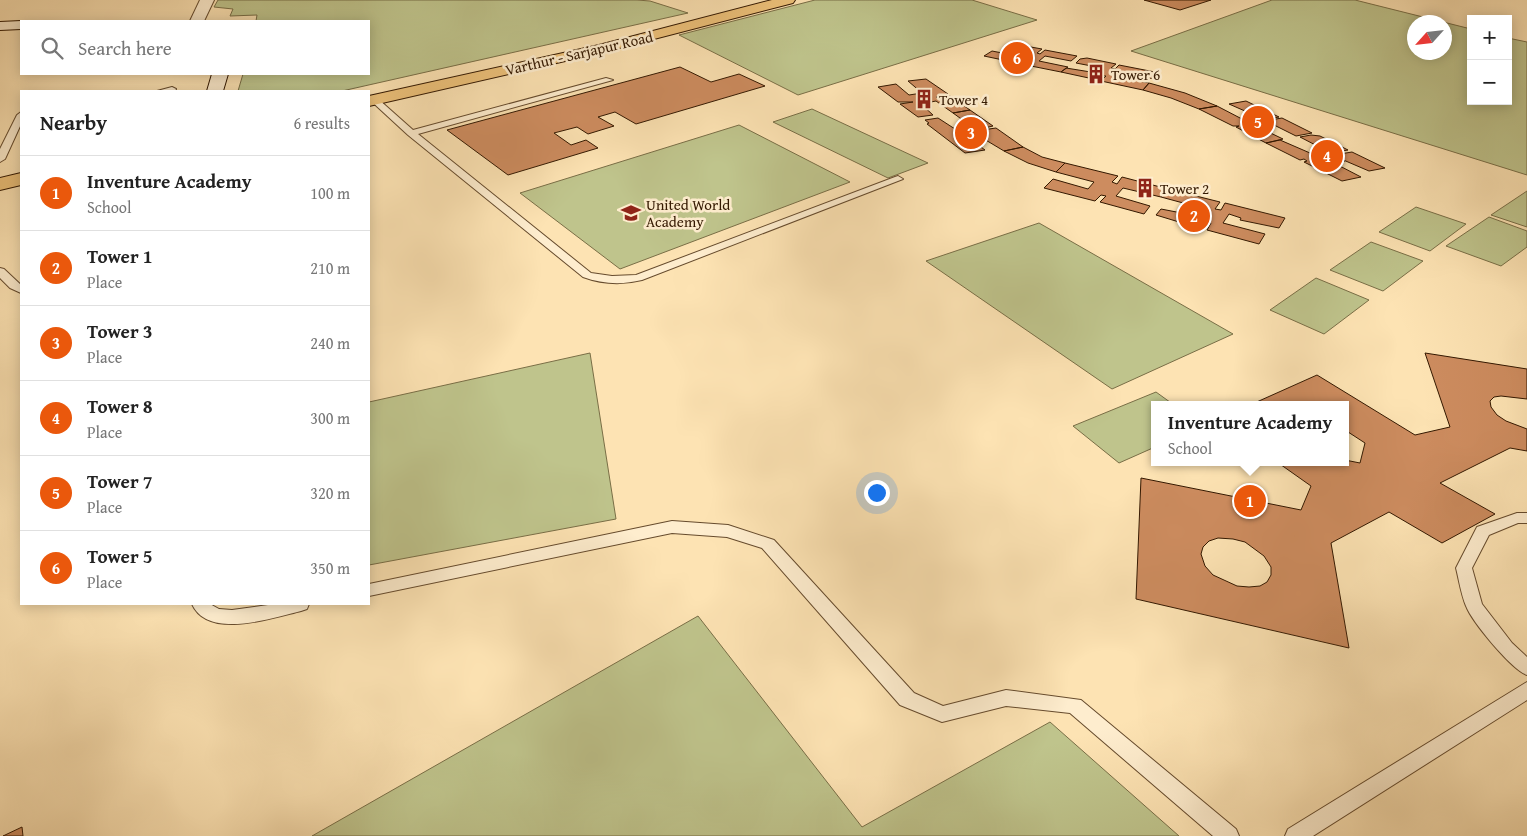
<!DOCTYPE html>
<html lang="en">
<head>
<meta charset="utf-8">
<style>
	:root { --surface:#fff; --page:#f6f6f6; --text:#222; --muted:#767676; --line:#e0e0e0; --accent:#ea580c }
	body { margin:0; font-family:"Gentium Book Plus",serif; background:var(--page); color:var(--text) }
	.controls { position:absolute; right:15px; top:15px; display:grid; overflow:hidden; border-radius:0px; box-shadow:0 2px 12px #0003 }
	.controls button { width:45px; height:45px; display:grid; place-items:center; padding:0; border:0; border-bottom:1px solid var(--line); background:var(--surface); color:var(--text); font:25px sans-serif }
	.compass { position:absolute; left:1407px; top:15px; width:45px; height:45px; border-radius:50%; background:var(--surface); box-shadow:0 2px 12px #0003; rotate:243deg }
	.you { position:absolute; left:876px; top:492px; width:18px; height:18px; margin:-12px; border:4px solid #fff; border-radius:50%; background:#1a73e8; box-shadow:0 0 0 8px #1a73e833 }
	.badge { display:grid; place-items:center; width:32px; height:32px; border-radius:50%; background:var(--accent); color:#fff; font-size:16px; font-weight:700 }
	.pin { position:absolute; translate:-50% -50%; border:2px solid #fff; box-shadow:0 1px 5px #0006 }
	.popup { position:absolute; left:1151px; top:401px; width:198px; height:65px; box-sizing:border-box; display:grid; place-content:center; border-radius:0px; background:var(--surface); filter:drop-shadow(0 1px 4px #0005); font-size:16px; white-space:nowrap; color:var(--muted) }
	.popup b { font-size:19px; color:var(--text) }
	.popup::after { content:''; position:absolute; left:50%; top:100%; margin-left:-10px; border:10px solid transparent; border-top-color:var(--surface) }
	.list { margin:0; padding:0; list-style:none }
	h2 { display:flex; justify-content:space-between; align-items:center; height:65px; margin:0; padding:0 20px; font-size:21px }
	h2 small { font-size:16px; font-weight:400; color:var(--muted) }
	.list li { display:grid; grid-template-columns:32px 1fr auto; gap:15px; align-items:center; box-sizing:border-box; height:75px; padding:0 20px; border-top:1px solid var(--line) }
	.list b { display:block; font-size:19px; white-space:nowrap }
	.list p { margin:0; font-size:16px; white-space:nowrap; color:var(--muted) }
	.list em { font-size:16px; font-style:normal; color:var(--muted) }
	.icon { flex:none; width:28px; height:28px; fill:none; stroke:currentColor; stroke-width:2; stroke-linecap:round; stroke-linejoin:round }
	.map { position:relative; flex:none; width:1527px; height:836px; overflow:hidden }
	.search { position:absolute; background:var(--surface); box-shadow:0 2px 12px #0003; left:20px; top:20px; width:350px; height:55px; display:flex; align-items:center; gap:12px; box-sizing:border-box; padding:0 18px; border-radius:0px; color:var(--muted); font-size:19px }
	.panel { position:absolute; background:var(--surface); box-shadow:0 2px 12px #0003; left:20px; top:90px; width:350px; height:515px; border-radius:0px }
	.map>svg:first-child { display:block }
</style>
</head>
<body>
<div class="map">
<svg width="1527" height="836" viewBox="0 0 1527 836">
	<rect width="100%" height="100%" fill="#fde3b3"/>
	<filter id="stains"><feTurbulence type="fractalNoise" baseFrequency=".004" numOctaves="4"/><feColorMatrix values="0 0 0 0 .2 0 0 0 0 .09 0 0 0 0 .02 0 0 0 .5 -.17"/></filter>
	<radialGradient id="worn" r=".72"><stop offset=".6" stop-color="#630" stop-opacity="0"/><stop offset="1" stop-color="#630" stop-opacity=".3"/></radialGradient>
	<path fill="#bfc48c" stroke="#796e46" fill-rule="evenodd" d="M 218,0 L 637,0 L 650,1 L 688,13 L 342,91 L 238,91 L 243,74 L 369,74 L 369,21 L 256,21 L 257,15 L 230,16 L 233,9 L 214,7 Z
		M 815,0 L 972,0 L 1037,20 L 798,95 L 679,35 Z
		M 1272,0 L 1355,0 L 1471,29 L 1471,101 L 1508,101 L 1508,38 L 1527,42 L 1527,175 L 1131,51 ZM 1414,22 L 1444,22 L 1444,52 L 1414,52 Z
		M 812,109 L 928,163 L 888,178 L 773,122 Z
		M 739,125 L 850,182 L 620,269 L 520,193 Z
		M 1527,191 L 1527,227 L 1491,215 Z
		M 1416,207 L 1466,224 L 1430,251 L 1379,232 Z
		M 1489,217 L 1527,231 L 1527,247 L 1501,266 L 1446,246 Z
		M 1039,223 L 1233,334 L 1112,389 L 926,261 Z
		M 1371,242 L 1423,261 L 1383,291 L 1330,270 Z
		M 1316,278 L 1369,300 L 1324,334 L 1270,310 Z
		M 590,353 L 616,519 L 369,565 L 369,402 Z
		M 1156,392 L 1174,405 L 1155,405 L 1155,447 L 1119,463 L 1073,426 Z
		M 698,616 L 862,827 L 1050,722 L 1179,836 L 312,836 Z"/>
	<path fill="#cd8c5f" stroke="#331800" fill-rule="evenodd" d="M 1144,0 L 1211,0 L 1180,10 Z
		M 1008,44 L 1014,44 L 1042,49 L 1037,53 L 1040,54 L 1045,50 L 1077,56 L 1071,61 L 1045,56 L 1039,61 L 1068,67 L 1061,72 L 1026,65 L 1031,61 L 1028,60 L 1022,64 L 984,56 L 992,51 L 1023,57 L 1019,56 L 1024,52 L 1003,48 Z
		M 1087,58 L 1116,64 L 1111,68 L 1115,69 L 1119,65 L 1160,73 L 1154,79 L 1125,72 L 1120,77 L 1149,83 L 1143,90 L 1101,81 L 1106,76 L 1102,76 L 1098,80 L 1061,72 L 1066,68 L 1097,73 L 1102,68 L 1076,63 L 1080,59 Z
		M 680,67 L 711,82 L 739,74 L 765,86 L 636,124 L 615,112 L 598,117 L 614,126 L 588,134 L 577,127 L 554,133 L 571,145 L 586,140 L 598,148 L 508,175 L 447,130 Z
		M 926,79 L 948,94 L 936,97 L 937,98 L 950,96 L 970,110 L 953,113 L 936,101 L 921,104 L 933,115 L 918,117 L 900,104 L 913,102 L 898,102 L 878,87 L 896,84 L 909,95 L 922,93 L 908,81 Z
		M 1149,83 L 1185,93 L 1217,106 L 1199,109 L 1171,98 L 1143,90 Z
		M 1246,101 L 1279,117 L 1268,119 L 1270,120 L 1282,118 L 1312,133 L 1296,136 L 1272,124 L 1258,127 L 1283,139 L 1266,143 L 1236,127 L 1239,126 L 1233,126 L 1199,109 L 1217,106 L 1242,119 L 1244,119 L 1241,117 L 1254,115 L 1229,104 Z
		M 970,110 L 993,126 L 980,129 L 982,130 L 996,128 L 1023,147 L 1004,151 L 984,139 L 988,138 L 986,136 L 970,139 L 985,150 L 965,153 L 927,124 L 929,123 L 925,120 L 938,118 L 955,129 L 971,126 L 953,113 Z
		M 1311,135 L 1320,136 L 1348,150 L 1336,152 L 1340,154 L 1352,152 L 1385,168 L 1369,171 L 1341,159 L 1345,161 L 1334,163 L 1361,177 L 1342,181 L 1304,162 L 1307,161 L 1304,159 L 1300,160 L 1266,143 L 1280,140 L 1310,153 L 1325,150 L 1300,137 Z
		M 1023,147 L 1042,157 L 1065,163 L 1056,172 L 1028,163 L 1004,151 Z
		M 1065,163 L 1118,176 L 1112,182 L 1117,184 L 1122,177 L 1168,189 L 1161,197 L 1123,188 L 1116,196 L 1150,206 L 1144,214 L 1100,202 L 1106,196 L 1101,195 L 1095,201 L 1044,188 L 1053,179 L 1088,189 L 1094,182 L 1056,172 Z
		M 1168,189 L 1220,202 L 1215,209 L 1221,210 L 1225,203 L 1285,218 L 1279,228 L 1240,220 L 1241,218 L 1229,214 L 1223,223 L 1265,234 L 1259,244 L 1207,230 L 1211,223 L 1207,222 L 1202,229 L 1156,215 L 1161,209 L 1192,215 L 1198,207 L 1161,197 Z
		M 1425,353 L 1527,369 L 1527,399 L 1501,396 L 1494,397 L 1490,401 L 1491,407 L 1497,415 L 1506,421 L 1527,429 L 1527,451 L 1510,448 L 1440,483 L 1495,514 L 1442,543 L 1389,512 L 1331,543 L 1349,648 L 1136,599 L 1141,478 L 1301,510 L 1311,486 L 1277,462 L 1345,462 L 1345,460 L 1360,463 L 1365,443 L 1345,430 L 1345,405 L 1250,405 L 1317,375 L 1415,435 L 1450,427 ZM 1218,538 L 1233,539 L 1245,542 L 1264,556 L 1271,567 L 1271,575 L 1267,582 L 1260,586 L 1249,587 L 1237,586 L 1213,575 L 1205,566 L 1201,554 L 1203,547 L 1209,541 Z
		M 22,827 L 23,836 L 3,836 Z"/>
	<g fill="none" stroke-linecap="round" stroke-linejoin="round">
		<defs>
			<path id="lane" d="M 606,78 L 613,80 L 418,134 L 591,273 L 612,276 L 636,275 L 895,177 L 898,176 L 903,179 L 642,280 C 622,285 602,284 583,277 L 408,135 L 370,100 L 377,98 L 413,130 Z
				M 172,87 L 176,89 L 175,91 L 157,91 Z
				M 21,112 L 21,124 L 5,159 L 0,162 L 0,149 L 17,115 Z
				M 0,268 L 4,269 L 21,285 L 21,293 L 10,288 L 0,278 Z
				M 1517,513 L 1527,513 L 1527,523 L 1518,523 L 1489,535 L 1472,568 L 1482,604 L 1512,643 L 1527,657 L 1527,675 C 1512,670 1472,622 1466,606 C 1461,594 1459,580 1456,568 L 1477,527 Z
				M 672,521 L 728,525 L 774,540 L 914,693 L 943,706 L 1006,690 L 1081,700 L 1236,829 L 1239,836 L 1213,836 L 1070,713 L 1006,706 L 942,722 L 900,705 L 762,548 L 727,537 L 672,533 L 369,596 L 369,584 Z
				M 192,604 L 210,604 L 219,609 L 232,610 L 275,604 L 309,604 L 307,609 L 301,611 C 272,618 208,640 192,604 Z
				M 1527,682 L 1527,700 L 1313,836 L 1285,836 L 1288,829 Z"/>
			<path id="street" d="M 200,0 L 214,0 L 204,21 L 190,21 Z"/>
			<path id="secondary" d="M 21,21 L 23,21 L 21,21 L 21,29 L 0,30 L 0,22 Z
				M 212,74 L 228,74 L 223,91 L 207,91 Z"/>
			<path id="primary" d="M 772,0 L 795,0 L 793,3 L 600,53 L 369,106 L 369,96 L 599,45 Z
				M 21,173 L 21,185 L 0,190 L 0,178 Z"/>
		</defs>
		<use href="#lane" stroke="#664b2d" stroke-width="2"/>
		<use href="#street" stroke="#664b2d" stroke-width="2"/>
		<use href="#secondary" stroke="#331800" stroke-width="2"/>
		<use href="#primary" stroke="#331800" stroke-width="2"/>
		<use href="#lane" fill="#feedce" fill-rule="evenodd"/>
		<use href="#street" fill="#feedce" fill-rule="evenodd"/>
		<use href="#secondary" fill="#feedce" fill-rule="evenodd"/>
		<use href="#primary" fill="#eec27a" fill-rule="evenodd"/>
	</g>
	<defs>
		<symbol id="building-bare" viewBox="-9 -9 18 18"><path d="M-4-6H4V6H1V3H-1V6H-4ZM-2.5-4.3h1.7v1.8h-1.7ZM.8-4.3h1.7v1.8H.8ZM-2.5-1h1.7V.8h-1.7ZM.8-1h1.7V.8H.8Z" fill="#8f2418" stroke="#feedce" stroke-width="2.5" paint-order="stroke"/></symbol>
		<symbol id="school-bare" viewBox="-9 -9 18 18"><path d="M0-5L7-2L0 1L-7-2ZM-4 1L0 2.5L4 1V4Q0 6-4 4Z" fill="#8f2418" stroke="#feedce" stroke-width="2.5" paint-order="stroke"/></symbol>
	</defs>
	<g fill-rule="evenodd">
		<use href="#building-bare" x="1082" y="60" width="28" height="28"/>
		<use href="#building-bare" x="910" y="85" width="28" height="28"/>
		<use href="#building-bare" x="1131" y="174" width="28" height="28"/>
		<use href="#school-bare" x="617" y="199" width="28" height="28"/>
	</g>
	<g text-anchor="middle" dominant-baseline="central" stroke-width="5" stroke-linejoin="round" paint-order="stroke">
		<g font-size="15" fill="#331800" stroke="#feedce">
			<text transform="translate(579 53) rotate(-13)">Varthur - Sarjapur Road</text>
		</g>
		<g font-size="15" fill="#331800" stroke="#feedce" text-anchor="start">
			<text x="1111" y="74">Tower 6</text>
			<text x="939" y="99">Tower 4</text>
			<text x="1160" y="188">Tower 2</text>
			<text x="646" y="204">United World<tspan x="646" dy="17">Academy</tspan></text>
		</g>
	</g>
	<rect width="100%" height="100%" filter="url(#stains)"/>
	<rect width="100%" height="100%" fill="url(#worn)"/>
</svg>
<div class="controls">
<button>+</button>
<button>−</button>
</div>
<svg class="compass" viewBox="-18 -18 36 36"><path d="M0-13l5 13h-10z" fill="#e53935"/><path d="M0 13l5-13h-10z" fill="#767676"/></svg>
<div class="you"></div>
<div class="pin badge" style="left:1250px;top:501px">1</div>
<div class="popup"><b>Inventure Academy</b>School</div>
<div class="pin badge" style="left:1194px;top:216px">2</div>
<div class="pin badge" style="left:971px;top:133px">3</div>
<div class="pin badge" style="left:1327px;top:156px">4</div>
<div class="pin badge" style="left:1258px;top:122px">5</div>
<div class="pin badge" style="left:1017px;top:58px">6</div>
<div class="search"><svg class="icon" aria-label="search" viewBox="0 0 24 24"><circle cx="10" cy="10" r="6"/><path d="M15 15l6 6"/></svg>Search here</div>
<section class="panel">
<h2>Nearby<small>6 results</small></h2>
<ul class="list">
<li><span class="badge">1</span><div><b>Inventure Academy</b><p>School</p></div><em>100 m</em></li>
<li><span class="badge">2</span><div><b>Tower 1</b><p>Place</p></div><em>210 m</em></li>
<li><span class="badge">3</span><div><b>Tower 3</b><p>Place</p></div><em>240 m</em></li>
<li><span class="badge">4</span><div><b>Tower 8</b><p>Place</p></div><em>300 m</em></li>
<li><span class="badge">5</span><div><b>Tower 7</b><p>Place</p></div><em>320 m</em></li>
<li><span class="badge">6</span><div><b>Tower 5</b><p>Place</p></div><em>350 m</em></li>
</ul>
</section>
</div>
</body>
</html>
